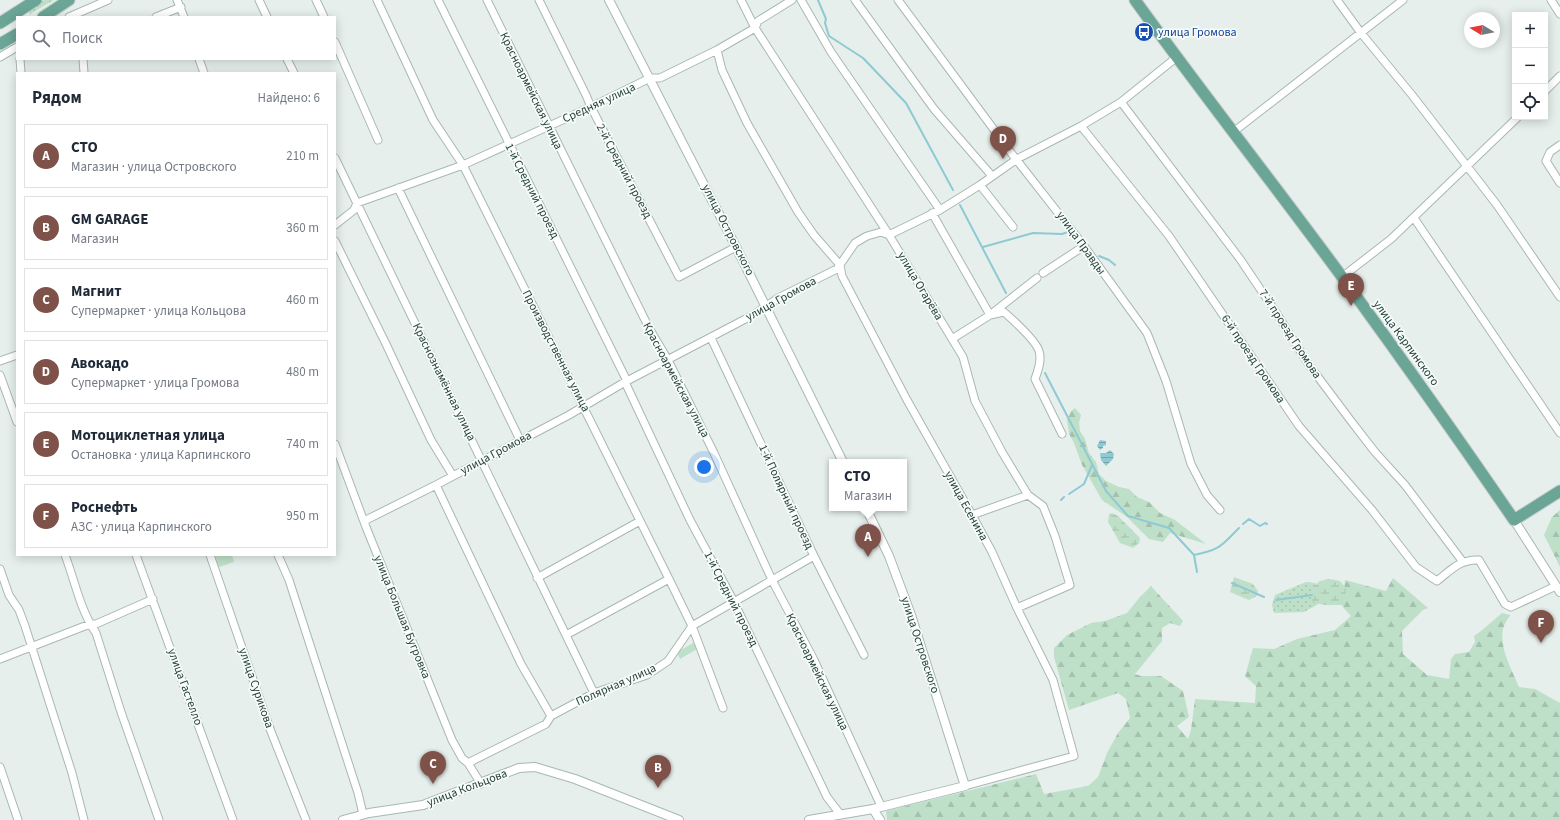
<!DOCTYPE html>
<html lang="ru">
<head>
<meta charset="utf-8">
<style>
	:root { --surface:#fff; --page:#f2f2f3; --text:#1f2937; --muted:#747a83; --line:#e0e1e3; --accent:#7f5249 }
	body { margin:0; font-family:"Source Sans 3",sans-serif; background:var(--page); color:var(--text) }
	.controls { position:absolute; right:12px; top:12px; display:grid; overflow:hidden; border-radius:0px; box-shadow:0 2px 10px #0003 }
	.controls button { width:36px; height:36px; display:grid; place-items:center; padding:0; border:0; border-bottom:1px solid var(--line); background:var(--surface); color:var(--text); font:20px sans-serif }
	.compass { position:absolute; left:1464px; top:12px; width:36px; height:36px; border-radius:50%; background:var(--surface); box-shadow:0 2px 10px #0003; rotate:280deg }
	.you { position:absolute; left:704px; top:467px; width:14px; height:14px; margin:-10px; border:3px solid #fff; border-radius:50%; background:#1a73e8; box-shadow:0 0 0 6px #1a73e833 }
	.badge { display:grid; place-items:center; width:26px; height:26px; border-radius:50%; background:var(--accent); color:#fff; font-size:13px; font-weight:700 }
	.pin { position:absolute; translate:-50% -33px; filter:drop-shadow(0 1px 2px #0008) }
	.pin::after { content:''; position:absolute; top:21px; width:14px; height:12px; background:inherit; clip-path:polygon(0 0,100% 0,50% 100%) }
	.popup { position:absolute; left:829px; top:459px; width:78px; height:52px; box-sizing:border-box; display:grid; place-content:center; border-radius:0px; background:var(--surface); filter:drop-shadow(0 1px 3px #0005); font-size:13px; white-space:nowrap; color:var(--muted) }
	.popup b { font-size:15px; color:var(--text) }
	.popup::after { content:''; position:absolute; left:50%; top:100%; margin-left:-8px; border:8px solid transparent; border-top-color:var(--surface) }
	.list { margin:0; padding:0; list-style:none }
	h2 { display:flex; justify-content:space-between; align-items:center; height:52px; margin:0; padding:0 16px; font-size:17px }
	h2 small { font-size:13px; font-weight:400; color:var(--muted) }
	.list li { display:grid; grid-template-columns:26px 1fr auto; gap:12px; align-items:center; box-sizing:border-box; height:64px; margin:0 8px 8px; padding:0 8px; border:1px solid var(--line); border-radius:0px }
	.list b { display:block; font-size:15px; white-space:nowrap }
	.list p { margin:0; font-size:13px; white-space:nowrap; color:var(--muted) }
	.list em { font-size:13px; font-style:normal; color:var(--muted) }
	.icon { flex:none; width:22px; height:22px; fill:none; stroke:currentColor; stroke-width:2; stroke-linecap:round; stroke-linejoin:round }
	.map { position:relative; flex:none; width:1560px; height:820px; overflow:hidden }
	.search { position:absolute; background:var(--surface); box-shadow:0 2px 10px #0003; left:16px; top:16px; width:320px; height:44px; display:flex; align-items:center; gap:10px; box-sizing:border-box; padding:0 14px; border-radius:0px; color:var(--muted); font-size:15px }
	.panel { position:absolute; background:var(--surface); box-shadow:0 2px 10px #0003; left:16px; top:72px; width:320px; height:484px; border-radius:0px }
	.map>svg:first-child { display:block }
</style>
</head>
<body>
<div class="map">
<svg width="1560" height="820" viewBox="0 0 1560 820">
	<defs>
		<pattern id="grass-dots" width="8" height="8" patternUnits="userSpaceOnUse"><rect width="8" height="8" fill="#bfe0c8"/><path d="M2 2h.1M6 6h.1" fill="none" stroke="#a4c1ad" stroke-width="1.8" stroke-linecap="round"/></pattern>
		<pattern id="forest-firs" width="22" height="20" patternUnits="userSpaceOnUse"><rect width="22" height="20" fill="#bfe0c8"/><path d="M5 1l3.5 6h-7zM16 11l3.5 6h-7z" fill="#a4c1ad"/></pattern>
		<pattern id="wetland-marsh" width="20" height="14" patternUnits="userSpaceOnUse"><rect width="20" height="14" fill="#bfe0c8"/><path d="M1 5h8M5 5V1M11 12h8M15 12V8" fill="none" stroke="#a4c1ad"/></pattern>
		<pattern id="water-rules" width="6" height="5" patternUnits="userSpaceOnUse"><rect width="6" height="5" fill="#8ec9d4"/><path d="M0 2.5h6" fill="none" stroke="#74a5ad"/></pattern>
	</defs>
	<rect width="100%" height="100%" fill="#e6efeb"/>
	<path fill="url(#grass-dots)" d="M 44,0 L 54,0 L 30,14 L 28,10 Z
		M 1306,582 L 1315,583 L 1323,590 L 1324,601 L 1304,612 L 1274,613 L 1272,605 L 1275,595 Z"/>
	<path fill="url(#forest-firs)" d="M 1075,408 L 1081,415 L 1079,423 L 1080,431 L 1085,439 L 1089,453 L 1096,462 L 1099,474 L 1106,481 L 1119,487 L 1129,489 L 1137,497 L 1149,502 L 1160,513 L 1175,520 L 1206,544 L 1170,533 L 1163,542 L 1149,539 L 1127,517 L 1102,500 L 1082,465 L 1074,443 L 1069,434 L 1067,420 L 1071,411 Z
		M 1560,510 L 1560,567 L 1544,535 L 1552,517 Z
		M 1393,578 L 1428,608 L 1423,610 L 1402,631 L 1403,654 L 1427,675 L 1449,679 L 1451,659 L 1455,654 L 1469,652 L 1475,642 L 1474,636 L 1481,631 L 1502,613 L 1510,615 C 1508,619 1504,624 1503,629 C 1499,648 1512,670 1519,687 L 1535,689 L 1560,703 L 1560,820 L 887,820 L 886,811 L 1036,774 L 1044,794 L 1088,786 L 1098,777 L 1107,753 L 1118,733 L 1130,718 L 1126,699 L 1118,693 L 1069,710 L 1054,657 L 1054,648 L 1067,635 L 1091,623 L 1105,621 L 1127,613 L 1140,597 L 1151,586 L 1183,621 L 1180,626 L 1170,623 L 1162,628 L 1162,641 L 1135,674 L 1141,676 L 1161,676 L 1183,691 L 1189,717 L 1177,726 L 1188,739 L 1191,730 L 1195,699 L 1255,703 L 1256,686 L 1245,676 L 1253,648 L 1274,649 L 1297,639 L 1335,630 L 1351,616 L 1342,606 L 1345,580 L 1386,591 Z"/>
	<path fill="url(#wetland-marsh)" d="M 1112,513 L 1118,516 L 1140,538 L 1139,543 L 1133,548 L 1120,543 L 1108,522 L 1109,514 Z
		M 1234,577 L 1253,584 L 1258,591 L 1257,596 L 1249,600 L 1230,592 Z
		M 1329,579 L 1340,581 L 1346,588 L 1344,605 L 1323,605 L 1312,601 L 1311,588 L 1320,581 Z"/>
	<path fill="#bfe0c8" d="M 215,555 L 232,555 L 234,562 L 219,567 Z
		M 695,642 L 697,649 L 680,659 L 677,652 Z"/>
	<path fill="url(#water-rules)" d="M 1100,440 L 1106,441 L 1106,445 L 1103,446 L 1103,448 L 1100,450 L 1097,446 Z
		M 1110,450 L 1114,454 L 1113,459 L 1106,466 L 1101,460 L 1100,453 L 1106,453 Z"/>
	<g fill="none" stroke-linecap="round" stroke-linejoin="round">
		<path stroke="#8ec9d4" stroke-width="2" d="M 818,0 L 826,19 L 825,23 L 829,36 L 863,58 L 906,103 L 953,190
			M 960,205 L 1006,293
			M 983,247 L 1033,233 L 1062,234 L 1071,231
			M 1099,256 L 1109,260 L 1115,265
			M 1045,373 L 1106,491 L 1128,516 L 1169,528 L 1194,555 C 1220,550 1221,546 1239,528
			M 1069,494 L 1084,484 L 1092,465
			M 1061,500 L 1064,497
			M 1243,524 L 1249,519 L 1260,526 L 1265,523 L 1267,524
			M 1194,555 L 1197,572
			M 1232,583 L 1264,597
			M 1276,600 L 1312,595"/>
		<defs>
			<path id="minor" d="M 177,0 L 184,17
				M 259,0 L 267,17
				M 316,0 L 324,17
				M 377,0 L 433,120 L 463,165 L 669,579 L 692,626 L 723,708
				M 438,0 L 627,381
				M 487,0 L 649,328 L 668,360 L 714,453 L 772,580 L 814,660 L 881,806
				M 539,0 L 586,95 L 591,107 L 679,277 L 736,247
				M 741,0 L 755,28 L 889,235 L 963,357 L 975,401 L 1002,452 L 1028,495 L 1043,506 L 1055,536 L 1070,585 L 1017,608
				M 801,0 L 831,52 L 940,210
				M 855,0 L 934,109 L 992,176
				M 898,0 L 1012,154 L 1084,246 L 1147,333 L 1166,381 L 1191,464 L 1207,495 L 1220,510
				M 1337,0 L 1361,33 L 1412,95 L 1497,205 L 1560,297
				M 1551,0 L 1560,14
				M 69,17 L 108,0
				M 156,17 L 181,7
				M 335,42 L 378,140
				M 717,50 L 722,70 L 747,123 L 798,212 L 814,235 L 840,265 L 842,276 L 907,400 L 972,515 L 992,552 L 1017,608 L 1053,680 L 1074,756 L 965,786
				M 0,57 L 17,47
				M 20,59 L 21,73
				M 83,59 L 84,73
				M 199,59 L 204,73
				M 287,59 L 294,73
				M 1545,91 L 1560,76
				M 1121,102 L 1240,259 L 1275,311 L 1309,365 L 1351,421 L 1375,452 L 1405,485 L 1463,562
				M 1081,126 L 1169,236 L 1299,426 L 1372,510 L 1416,567 L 1437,581 C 1451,570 1460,559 1479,560 L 1505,604 L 1511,607 L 1556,586
				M 1232,133 L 1403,0
				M 1560,145 L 1550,152 L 1546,161 L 1560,183
				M 335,158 L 594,693
				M 980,185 L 1013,227
				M 398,188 L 520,440
				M 932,213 L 990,315 L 1004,312 C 1013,320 1036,341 1039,351 C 1042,360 1038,371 1035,379 L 1062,434
				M 1414,218 L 1560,433
				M 335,225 L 354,210 L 357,203 L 463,165 L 591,107 L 650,78 L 660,78 L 717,50 L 755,28 L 758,21 L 792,0
				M 335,241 L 386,344 L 431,440 L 453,476
				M 1043,273 L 1084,246
				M 1342,277 L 1391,239 L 1518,117
				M 711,338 L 814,556 L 864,655
				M 952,339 L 990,315 L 1037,278
				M 0,361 L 17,355
				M 0,375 L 17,422
				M 625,382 L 690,520 L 734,602 L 827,797 L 840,814
				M 335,444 L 366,527 L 452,740 L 462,758 L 468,763 L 481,784
				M 436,485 L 521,664 L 551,716
				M 972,515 L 1028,495
				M 364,521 L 436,485 L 569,415 L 625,382 L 755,314 L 778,298 L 837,269 L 855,243 L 867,236 L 881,232 L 889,235 L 940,210 L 980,185 L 1017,159 L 1081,126 L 1121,102 L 1177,57
				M 65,555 C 75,581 80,610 96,633 L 121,712 L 159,820
				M 136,555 L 233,820
				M 210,555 L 270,729 L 306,820
				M 278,555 L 289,580 L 358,793 L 363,814
				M 0,569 L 9,595 L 19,610 L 25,626 L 72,773 L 84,820
				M 537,578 L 640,521
				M 566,635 L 669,579
				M 0,659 L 90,624 L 96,624 L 153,599
				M 468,763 L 546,724 L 551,716 L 594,693 L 647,675 L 668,661 L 692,626 L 814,556
				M 0,767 L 18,820"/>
			<path id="tertiary" d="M 609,0 L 736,247 L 843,462
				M 1514,520 L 1560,592
				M 873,809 L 880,820
				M 343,820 L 369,813 L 423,805 L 519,768 L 535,767 L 575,779 L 679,820
				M 809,820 L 873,809 L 965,786 L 911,615 L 889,556 L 866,508"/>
			<path id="primary" d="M 1135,0 C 1204,96 1278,189 1348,285 C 1404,362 1460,441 1514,520 L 1560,491
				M 43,17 L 69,0
				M 0,23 L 36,0
				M 0,44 L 17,34"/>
		</defs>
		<use href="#minor" stroke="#a8b8b2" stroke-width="9"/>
		<use href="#tertiary" stroke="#a8b8b2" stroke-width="10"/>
		<use href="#primary" stroke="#c2cac8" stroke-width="13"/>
		<use href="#minor" stroke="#fff" stroke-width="7"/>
		<use href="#tertiary" stroke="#fff" stroke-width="8"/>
		<use href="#primary" stroke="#6aa596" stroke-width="11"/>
	</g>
	<defs>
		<symbol id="bus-disc" viewBox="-11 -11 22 22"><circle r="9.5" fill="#1a4fb4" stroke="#f7fbf9"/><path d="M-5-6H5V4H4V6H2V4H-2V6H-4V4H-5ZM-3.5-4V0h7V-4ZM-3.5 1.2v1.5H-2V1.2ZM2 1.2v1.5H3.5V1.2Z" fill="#fff"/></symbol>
	</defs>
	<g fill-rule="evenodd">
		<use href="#bus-disc" x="1133" y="21" width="22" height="22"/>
	</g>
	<g text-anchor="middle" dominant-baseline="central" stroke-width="3.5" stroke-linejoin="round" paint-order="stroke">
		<g font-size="12" fill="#164399" stroke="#f7fbf9" text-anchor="start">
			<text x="1158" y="32">улица Громова</text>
		</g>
		<g font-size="12" fill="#24423a" stroke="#f7fbf9">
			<text transform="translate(531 91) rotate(64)">Красноармейская улица</text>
			<text transform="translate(599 103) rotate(-25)">Средняя улица</text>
			<text transform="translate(624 171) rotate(62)">2-й Средний проезд</text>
			<text transform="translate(532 191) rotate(63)">1-й Средний проезд</text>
			<text transform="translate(728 230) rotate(63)">улица Островского</text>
			<text transform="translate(1081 243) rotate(54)">улица Правды</text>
			<text transform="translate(920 286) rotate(59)">улица Огарёва</text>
			<text transform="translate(781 299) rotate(-29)">улица Громова</text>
			<text transform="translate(1290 334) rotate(57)">7-й проезд Громова</text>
			<text transform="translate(1406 343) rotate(54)">улица Карпинского</text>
			<text transform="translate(556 351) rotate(63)">Производственная улица</text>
			<text transform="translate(1253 359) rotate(56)">6-й проезд Громова</text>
			<text transform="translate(676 380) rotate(62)">Красноармейская улица</text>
			<text transform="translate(444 382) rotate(64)">Краснознамённая улица</text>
			<text transform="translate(496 453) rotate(-28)">улица Громова</text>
			<text transform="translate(786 497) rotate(65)">1-й Полярный проезд</text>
			<text transform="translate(966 506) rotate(61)">улица Есенина</text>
			<text transform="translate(731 599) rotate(63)">1-й Средний проезд</text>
			<text transform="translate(402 617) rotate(68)">улица Большая Бугровка</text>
			<text transform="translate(920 645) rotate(72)">улица Островского</text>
			<text transform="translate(817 672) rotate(64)">Красноармейская улица</text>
			<text transform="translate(616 685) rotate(-24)">Полярная улица</text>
			<text transform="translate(185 687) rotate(70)">улица Гастелло</text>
			<text transform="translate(256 688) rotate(71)">улица Сурикова</text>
			<text transform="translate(467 788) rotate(-21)">улица Кольцова</text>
		</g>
	</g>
</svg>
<div class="controls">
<button>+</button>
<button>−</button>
<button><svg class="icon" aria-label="locate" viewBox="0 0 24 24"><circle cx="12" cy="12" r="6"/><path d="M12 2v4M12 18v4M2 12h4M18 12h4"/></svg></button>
</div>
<svg class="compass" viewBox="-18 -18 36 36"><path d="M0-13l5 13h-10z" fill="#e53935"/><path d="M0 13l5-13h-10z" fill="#747a83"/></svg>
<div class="you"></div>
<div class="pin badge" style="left:868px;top:557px">A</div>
<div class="popup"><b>СТО</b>Магазин</div>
<div class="pin badge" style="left:658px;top:788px">B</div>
<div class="pin badge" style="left:433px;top:784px">C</div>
<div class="pin badge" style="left:1003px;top:159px">D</div>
<div class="pin badge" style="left:1351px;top:306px">E</div>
<div class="pin badge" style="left:1541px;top:643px">F</div>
<div class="search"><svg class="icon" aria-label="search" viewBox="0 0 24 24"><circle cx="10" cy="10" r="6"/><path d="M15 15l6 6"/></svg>Поиск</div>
<section class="panel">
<h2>Рядом<small>Найдено: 6</small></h2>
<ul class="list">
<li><span class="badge">A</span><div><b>СТО</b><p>Магазин · улица Островского</p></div><em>210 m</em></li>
<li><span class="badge">B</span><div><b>GM GARAGE</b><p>Магазин</p></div><em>360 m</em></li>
<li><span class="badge">C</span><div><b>Магнит</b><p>Супермаркет · улица Кольцова</p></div><em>460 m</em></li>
<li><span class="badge">D</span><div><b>Авокадо</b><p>Супермаркет · улица Громова</p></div><em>480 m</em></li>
<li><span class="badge">E</span><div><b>Мотоциклетная улица</b><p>Остановка · улица Карпинского</p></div><em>740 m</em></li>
<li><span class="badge">F</span><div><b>Роснефть</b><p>АЗС · улица Карпинского</p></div><em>950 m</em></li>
</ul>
</section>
</div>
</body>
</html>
